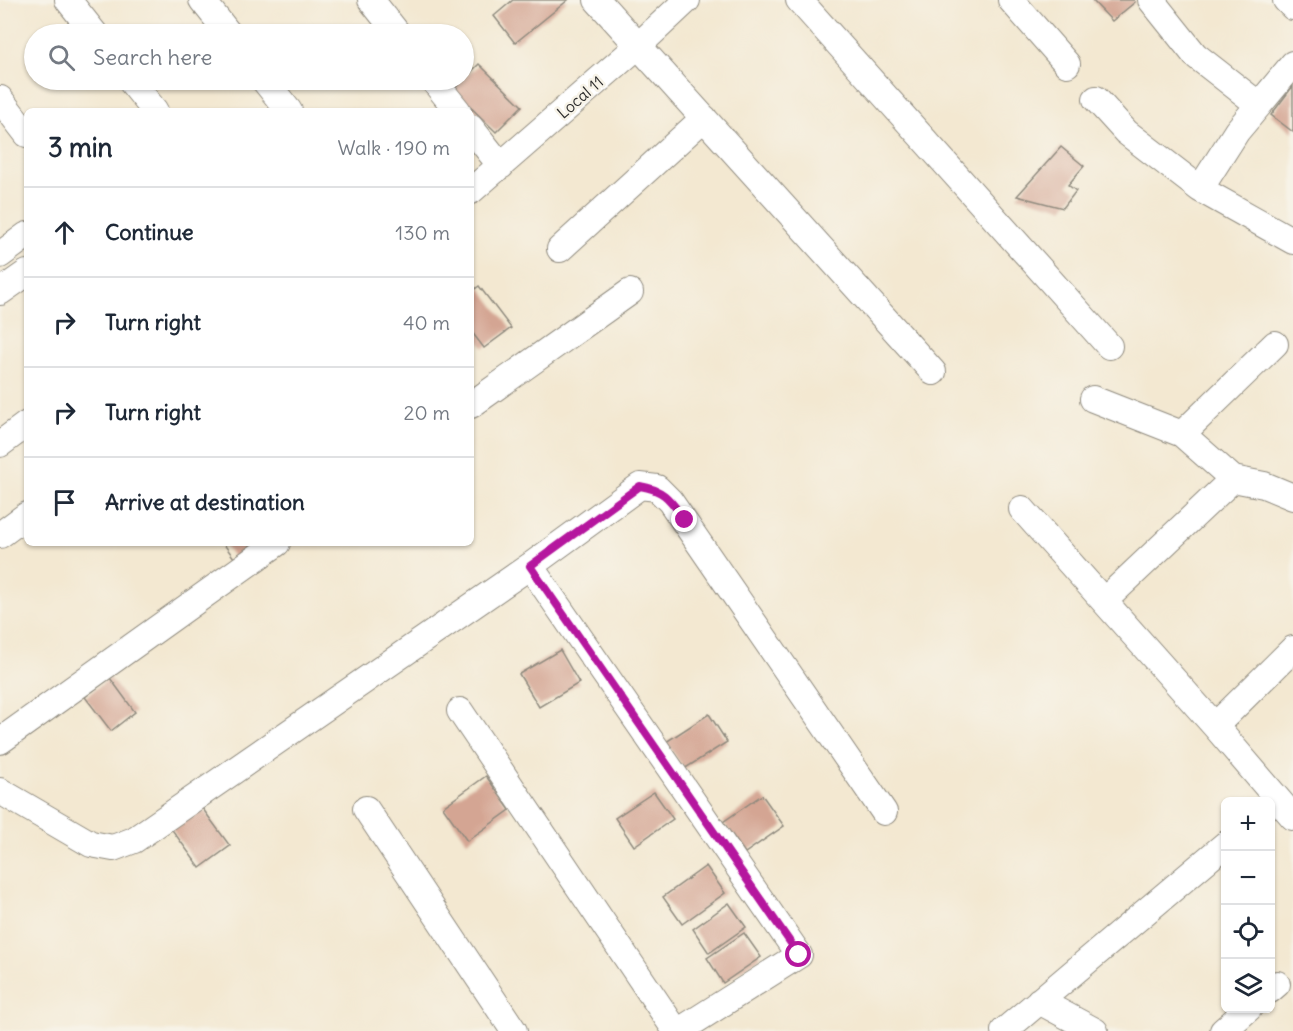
<!DOCTYPE html>
<html lang="en">
<head>
<meta charset="utf-8">
<style>
	:root { --surface:#fff; --page:#f6f6f7; --text:#1f2937; --muted:#747a83; --line:#e0e1e3 }
	body { margin:0; font-family:Delius,sans-serif; background:var(--page); color:var(--text) }
	.controls { position:absolute; right:18px; bottom:18px; display:grid; overflow:hidden; border-radius:9px; box-shadow:0 2px 4px #0004 }
	.controls button { width:54px; height:54px; display:grid; place-items:center; padding:0; border:0; border-bottom:2px solid var(--line); background:var(--surface); color:var(--text); font:30px sans-serif }
	.stop { position:absolute; width:18px; height:18px; margin:-14px; border:4px solid #b5179e; border-radius:50%; background:#fff }
	.stop.end { background:#b5179e; border-color:#fff; box-shadow:0 2px 6px #0008 }
	.list { margin:0; padding:0; list-style:none }
	h2 { display:flex; justify-content:space-between; align-items:center; height:78px; margin:0; padding:0 24px; font-size:26px }
	h2 small { font-size:20px; font-weight:400; color:var(--muted) }
	.list li { display:grid; grid-template-columns:39px 1fr auto; gap:18px; align-items:center; box-sizing:border-box; height:90px; padding:0 24px; border-top:2px solid var(--line) }
	.list b { display:block; font-size:22px; white-space:nowrap }
	.list em { font-size:20px; font-style:normal; color:var(--muted) }
	.icon { flex:none; width:33px; height:33px; fill:none; stroke:currentColor; stroke-width:2; stroke-linecap:round; stroke-linejoin:round }
	.map { position:relative; flex:none; width:1293px; height:1031px; overflow:hidden }
	.search { position:absolute; background:var(--surface); box-shadow:0 2px 4px #0004; left:24px; top:24px; width:450px; height:66px; display:flex; align-items:center; gap:15px; box-sizing:border-box; padding:0 21px; border-radius:33px; color:var(--muted); font-size:22px }
	.panel { position:absolute; background:var(--surface); box-shadow:0 2px 4px #0004; left:24px; top:108px; width:450px; height:438px; border-radius:9px }
	.map>svg:first-child { display:block }
</style>
</head>
<body>
<div class="map">
<svg width="1293" height="1031" viewBox="0 0 1293 1031">
	<rect width="100%" height="100%" fill="#f7f3e8"/>
	<filter id="ink" filterUnits="userSpaceOnUse"><feTurbulence type="fractalNoise" baseFrequency=".0167" numOctaves="2"/><feDisplacementMap in="SourceGraphic" scale="12" xChannelSelector="R" yChannelSelector="G"/><feConvolveMatrix kernelMatrix="1 2 1 2 8 2 1 2 1" color-interpolation-filters="sRGB"/></filter>
	<filter id="wash" filterUnits="userSpaceOnUse"><feTurbulence type="fractalNoise" baseFrequency=".008" numOctaves="4" result="noise"/><feDisplacementMap in="SourceGraphic" scale="24" xChannelSelector="R" yChannelSelector="G"/><feGaussianBlur stdDeviation="1.35" result="paint"/><feColorMatrix in="noise" values="0 0 0 0 0 0 0 0 0 0 0 0 0 0 0 0 0 1.4 0 .05"/><feComposite in="paint" operator="in"/></filter>
	<g filter="url(#wash)">
		<rect width="100%" height="100%" fill="#f3e8d1"/>
		<g id="blocks">
			<path fill="#d4a593" d="M 513,0 L 568,0 L 515,43 L 494,16 Z
				M 1092,0 L 1134,0 L 1135,2 L 1112,21 Z
				M 479,64 L 522,106 L 496,132 L 453,90 Z
				M 1293,86 L 1293,132 L 1271,115 Z
				M 1061,147 L 1084,166 L 1068,185 L 1076,191 L 1063,208 L 1017,196 Z
				M 479,286 L 511,328 L 484,348 L 471,331 L 471,292 Z
				M 223,543 L 253,543 L 234,558 Z
				M 560,650 L 579,683 L 539,707 L 519,674 Z
				M 110,678 L 135,712 L 111,731 L 85,697 Z
				M 709,714 L 727,742 L 684,769 L 666,742 Z
				M 486,776 L 510,810 L 467,841 L 443,807 Z
				M 654,792 L 673,819 L 634,846 L 615,818 Z
				M 762,795 L 784,826 L 745,853 L 723,822 Z
				M 200,805 L 230,846 L 200,868 L 170,827 Z
				M 706,866 L 725,893 L 682,924 L 663,897 Z
				M 729,903 L 746,927 L 709,953 L 693,929 Z
				M 744,933 L 761,957 L 723,983 L 707,958 Z"/>
		</g>
	</g>
	<g filter="url(#ink)">
		<use href="#blocks" fill-opacity="0" stroke="#8f8a7e" stroke-width="1.5"/>
		<g fill="none" stroke-linecap="round" stroke-linejoin="round">
			<defs>
				<path id="minor" d="M 68,0 L 95,34
					M 202,0 L 229,34
					M 371,0 L 398,34
					M 597,0 L 933,372
					M 799,0 L 1109,346
					M 1011,0 L 1067,64
					M 1151,0 L 1195,55 L 1259,105 L 1293,64
					M 1286,0 L 1293,7
					M 130,80 L 155,111
					M 264,80 L 289,111
					M 433,80 L 458,111
					M 0,99 L 27,134
					M 1096,99 L 1126,132 L 1200,189 L 1237,131 L 1259,105
					M 471,128 L 501,166
					M 1200,189 L 1293,241
					M 471,191 L 639,45 L 687,0
					M 560,249 L 704,118
					M 0,255 L 27,235
					M 0,292 L 27,273
					M 1093,399 L 1182,434 L 1233,479
					M 471,405 L 630,292
					M 1182,434 L 1275,344
					M 0,444 L 27,424
					M 1022,509 L 1215,726 L 1293,817
					M 0,535 L 27,515
					M 530,566 L 799,955 L 679,1031
					M 1104,601 L 1233,479 L 1264,485 L 1293,497
					M 460,711 L 676,1031
					M 1215,726 L 1293,649
					M 0,741 L 277,543
					M 0,791 L 91,844 L 113,848 L 134,840 L 530,566 L 640,486 L 657,488 L 670,501 L 884,812
					M 366,809 L 514,1031
					M 1270,990 L 1277,984
					M 1039,1001 L 1095,1031
					M 1004,1031 L 1226,844
					M 1223,1031 L 1249,1008"/>
			</defs>
			<use href="#minor" stroke="#8f8a7e" stroke-width="28"/>
			<use href="#minor" stroke="#fff" stroke-width="26"/>
		</g>
	</g>
	<g fill="none" stroke-linecap="round" stroke-linejoin="round" filter="url(#ink)">
		<path stroke="#b5179e" stroke-width="8" d="M 685,520 C 670,500 665,490 640,486 L 530,566 L 799,955"/>
	</g>
	<g text-anchor="middle" dominant-baseline="central" stroke-width="5" stroke-linejoin="round" paint-order="stroke">
		<g font-size="16" fill="#2b2b2b" stroke="#f7f3e8">
			<text transform="translate(580 97) rotate(-41)">Local 11</text>
		</g>
	</g>
</svg>
<div class="controls">
<button>+</button>
<button>−</button>
<button><svg class="icon" aria-label="locate" viewBox="0 0 24 24"><circle cx="12" cy="12" r="6"/><path d="M12 2v4M12 18v4M2 12h4M18 12h4"/></svg></button>
<button><svg class="icon" aria-label="layers" viewBox="0 0 24 24"><path d="M12 4l9 5-9 5-9-5zM3 14l9 5 9-5"/></svg></button>
</div>
<div class="stop" style="left:799px;top:955px"></div>
<div class="stop end" style="left:685px;top:520px"></div>
<div class="search"><svg class="icon" aria-label="search" viewBox="0 0 24 24"><circle cx="10" cy="10" r="6"/><path d="M15 15l6 6"/></svg>Search here</div>
<section class="panel">
<h2>3 min<small>Walk · 190 m</small></h2>
<ul class="list">
<li><svg class="icon" aria-label="ahead" viewBox="0 0 24 24"><path d="M12 20V5M6 11l6-6 6 6"/></svg><div><b>Continue</b></div><em>130 m</em></li>
<li><svg class="icon" aria-label="right" viewBox="0 0 24 24"><path d="M7 20v-9h11M14 6l5 5-5 5"/></svg><div><b>Turn right</b></div><em>40 m</em></li>
<li><svg class="icon" aria-label="right" viewBox="0 0 24 24"><path d="M7 20v-9h11M14 6l5 5-5 5"/></svg><div><b>Turn right</b></div><em>20 m</em></li>
<li><svg class="icon" aria-label="arrive" viewBox="0 0 24 24"><path d="M6 21V4h12l-3 4 3 4H6"/></svg><div><b>Arrive at destination</b></div></li>
</ul>
</section>
</div>
</body>
</html>
